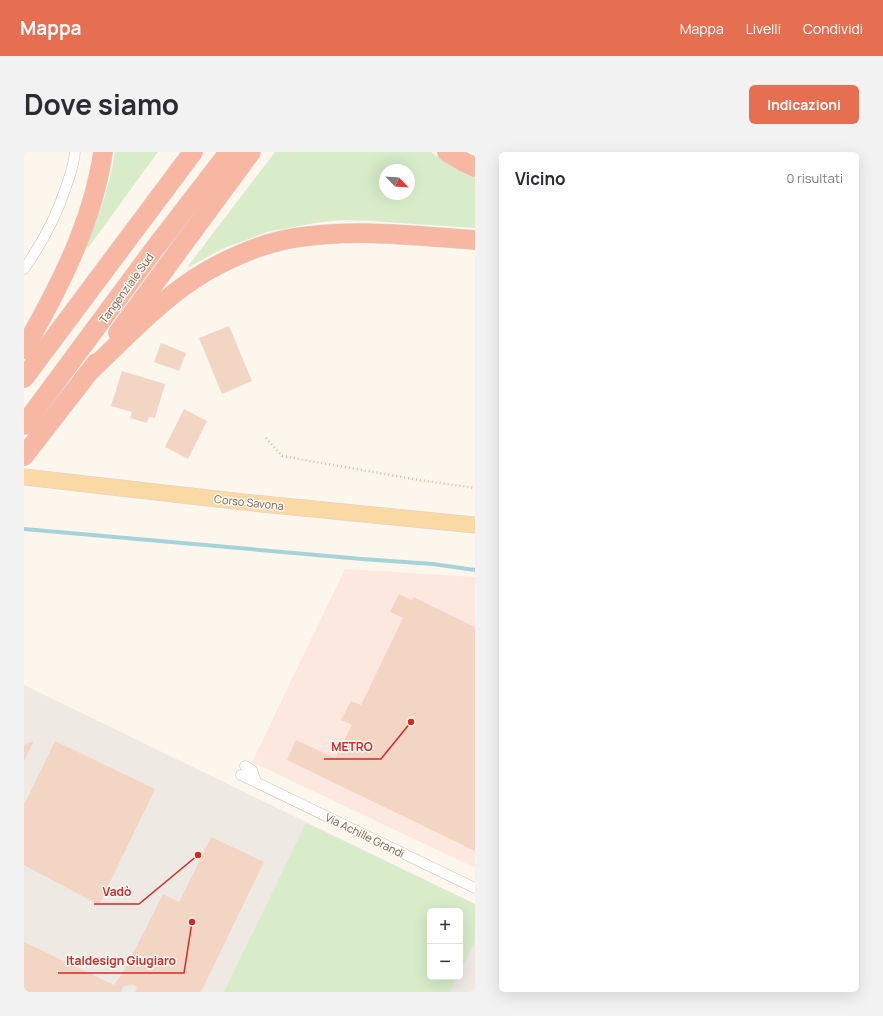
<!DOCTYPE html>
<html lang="it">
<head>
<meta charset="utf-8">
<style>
	:root { --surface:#fff; --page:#f2f2f3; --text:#2b2b33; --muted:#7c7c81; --line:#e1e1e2; --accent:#e76f51 }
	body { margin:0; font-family:Manrope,sans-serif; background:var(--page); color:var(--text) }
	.controls { position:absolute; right:12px; bottom:12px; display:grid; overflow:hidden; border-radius:6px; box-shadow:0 4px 16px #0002 }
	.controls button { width:36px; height:36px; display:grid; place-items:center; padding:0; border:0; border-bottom:1px solid var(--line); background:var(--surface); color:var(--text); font:20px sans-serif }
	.compass { position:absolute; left:355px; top:12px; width:36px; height:36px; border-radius:50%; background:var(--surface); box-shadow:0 4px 16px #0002; rotate:115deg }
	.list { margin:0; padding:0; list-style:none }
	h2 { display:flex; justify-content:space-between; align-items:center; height:52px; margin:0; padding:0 16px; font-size:17px }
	h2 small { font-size:13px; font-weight:400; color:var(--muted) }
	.map { position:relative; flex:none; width:451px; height:840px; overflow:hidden; border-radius:6px }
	header { display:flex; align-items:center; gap:24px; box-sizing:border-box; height:56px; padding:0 20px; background:var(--accent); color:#fff }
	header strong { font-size:19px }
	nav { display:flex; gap:22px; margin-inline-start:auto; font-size:14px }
	.intro { display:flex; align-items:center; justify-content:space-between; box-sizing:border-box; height:96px; padding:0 24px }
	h1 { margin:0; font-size:28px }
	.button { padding:10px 18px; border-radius:6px; background:var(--accent); color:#fff; font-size:14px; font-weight:700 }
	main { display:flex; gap:24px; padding:0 24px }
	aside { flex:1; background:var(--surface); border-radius:6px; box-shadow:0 4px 16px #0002 }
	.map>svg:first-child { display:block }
</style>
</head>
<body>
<header>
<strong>Mappa</strong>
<nav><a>Mappa</a><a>Livelli</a><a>Condividi</a></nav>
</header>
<div class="intro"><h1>Dove siamo</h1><a class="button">Indicazioni</a></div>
<main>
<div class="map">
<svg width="451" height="840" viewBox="0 0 451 840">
	<rect width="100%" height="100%" fill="#fdf6ec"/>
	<path fill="#fde8e0" d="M 321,417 L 451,425 L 451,716 L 228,610 Z"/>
	<path fill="#efe9e4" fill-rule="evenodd" d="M 0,533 L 451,752 L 451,840 L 0,840 ZM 406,759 L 436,759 L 436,825 L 406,825 Z"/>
	<path fill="#d8ecc9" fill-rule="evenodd" d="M 91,0 L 134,0 L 64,96 L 62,94 C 75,63 86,33 91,0 Z
		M 251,0 L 407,0 L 417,7 L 451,24 L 451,76 L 346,69 L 318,68 L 291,71 L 243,80 L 198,97 L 165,115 L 164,114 ZM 361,18 L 385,18 L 385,42 L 361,42 Z
		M 282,671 L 451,752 L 451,789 L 436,820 L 436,759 L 406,759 L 406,825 L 433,825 L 426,840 L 200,840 Z"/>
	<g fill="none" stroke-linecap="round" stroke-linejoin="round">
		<path stroke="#a5d3da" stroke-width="4" d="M 0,377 L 338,407 L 409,412 L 451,418"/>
	</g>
	<path fill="#f3d5c3" d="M 205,174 L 228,229 L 198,242 L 175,186 Z
		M 137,191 L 162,201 L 155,219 L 130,210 Z
		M 98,219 L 141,232 L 131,266 L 125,265 L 123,271 L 106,266 L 108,260 L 87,254 Z
		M 160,257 L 183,269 L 164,307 L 141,295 Z
		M 375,442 L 388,448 L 389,445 L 451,475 L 451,699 L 263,608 L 272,588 L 311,606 L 328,573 L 317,568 L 327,549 L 337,553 L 379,466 L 366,460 Z
		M 10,589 L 0,609 L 0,593 Z
		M 31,589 L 131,637 L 75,753 L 0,713 L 0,650 L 1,651 Z
		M 187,685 L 240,710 L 177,840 L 111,840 L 113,835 L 109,833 L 99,834 L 97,840 L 0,840 L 0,790 L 90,833 L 101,817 L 139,742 L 155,750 Z"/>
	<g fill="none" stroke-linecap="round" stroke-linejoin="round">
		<defs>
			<path id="minor" d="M 0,117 C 19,90 32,66 42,35 C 46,23 50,13 51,0
				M 221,614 L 228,618 L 232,630
				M 217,623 L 451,736"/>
			<path id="primary" d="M 0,325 L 219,350 L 451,373"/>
			<path id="motorway" d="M 423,0 L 440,10 L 451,15
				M 94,181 L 227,0
				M 0,197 C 35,136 69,70 79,0
				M 64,221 C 98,189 131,153 170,127 C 197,109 238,91 270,86 C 330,76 391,84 451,88
				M 0,226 L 169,0
				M 0,273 L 131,96 L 205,0
				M 0,304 L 72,211"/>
		</defs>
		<use href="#minor" stroke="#d1beb0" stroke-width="11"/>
		<use href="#primary" stroke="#dad1cd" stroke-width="17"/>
		<use href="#motorway" stroke="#dad1cd" stroke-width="20"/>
		<path stroke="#d9b8a5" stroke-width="2.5" stroke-dasharray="1 3" stroke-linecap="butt" d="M 242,286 L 258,304 L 395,328 L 451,336"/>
		<use href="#minor" stroke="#fff" stroke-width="10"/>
		<use href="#primary" stroke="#fbd9a5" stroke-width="16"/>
		<use href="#motorway" stroke="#f7b7a3" stroke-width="19"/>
	</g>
	<g text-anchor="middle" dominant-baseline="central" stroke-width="3" stroke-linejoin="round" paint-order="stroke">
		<g font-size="11" fill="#7a5c4d" stroke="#fffaf3">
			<text transform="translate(102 136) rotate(-54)">Tangenziale Sud</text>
			<text transform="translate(225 350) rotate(6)">Corso Savona</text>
			<text transform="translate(341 683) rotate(26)">Via Achille Grandi</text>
		</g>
	</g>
	<path fill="none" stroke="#d62828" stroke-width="1.5" d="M387 570L357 607H300M174 703L115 752H70M168 770L160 821H34"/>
	<g fill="#d62828" stroke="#fffaf3" stroke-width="1.5">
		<circle cx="387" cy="570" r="4"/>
		<circle cx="174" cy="703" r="4"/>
		<circle cx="168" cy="770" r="4"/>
	</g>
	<g font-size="12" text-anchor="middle" font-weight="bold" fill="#d62828" stroke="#fffaf3" stroke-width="3" stroke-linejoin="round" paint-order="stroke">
		<text x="328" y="599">METRO</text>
		<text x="93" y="744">Vadò</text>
		<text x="97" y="813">Italdesign Giugiaro</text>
	</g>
</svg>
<div class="controls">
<button>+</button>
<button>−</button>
</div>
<svg class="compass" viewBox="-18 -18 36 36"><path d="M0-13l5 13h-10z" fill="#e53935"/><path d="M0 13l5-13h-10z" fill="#7c7c81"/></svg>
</div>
<aside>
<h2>Vicino<small>0 risultati</small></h2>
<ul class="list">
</ul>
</aside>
</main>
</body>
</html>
